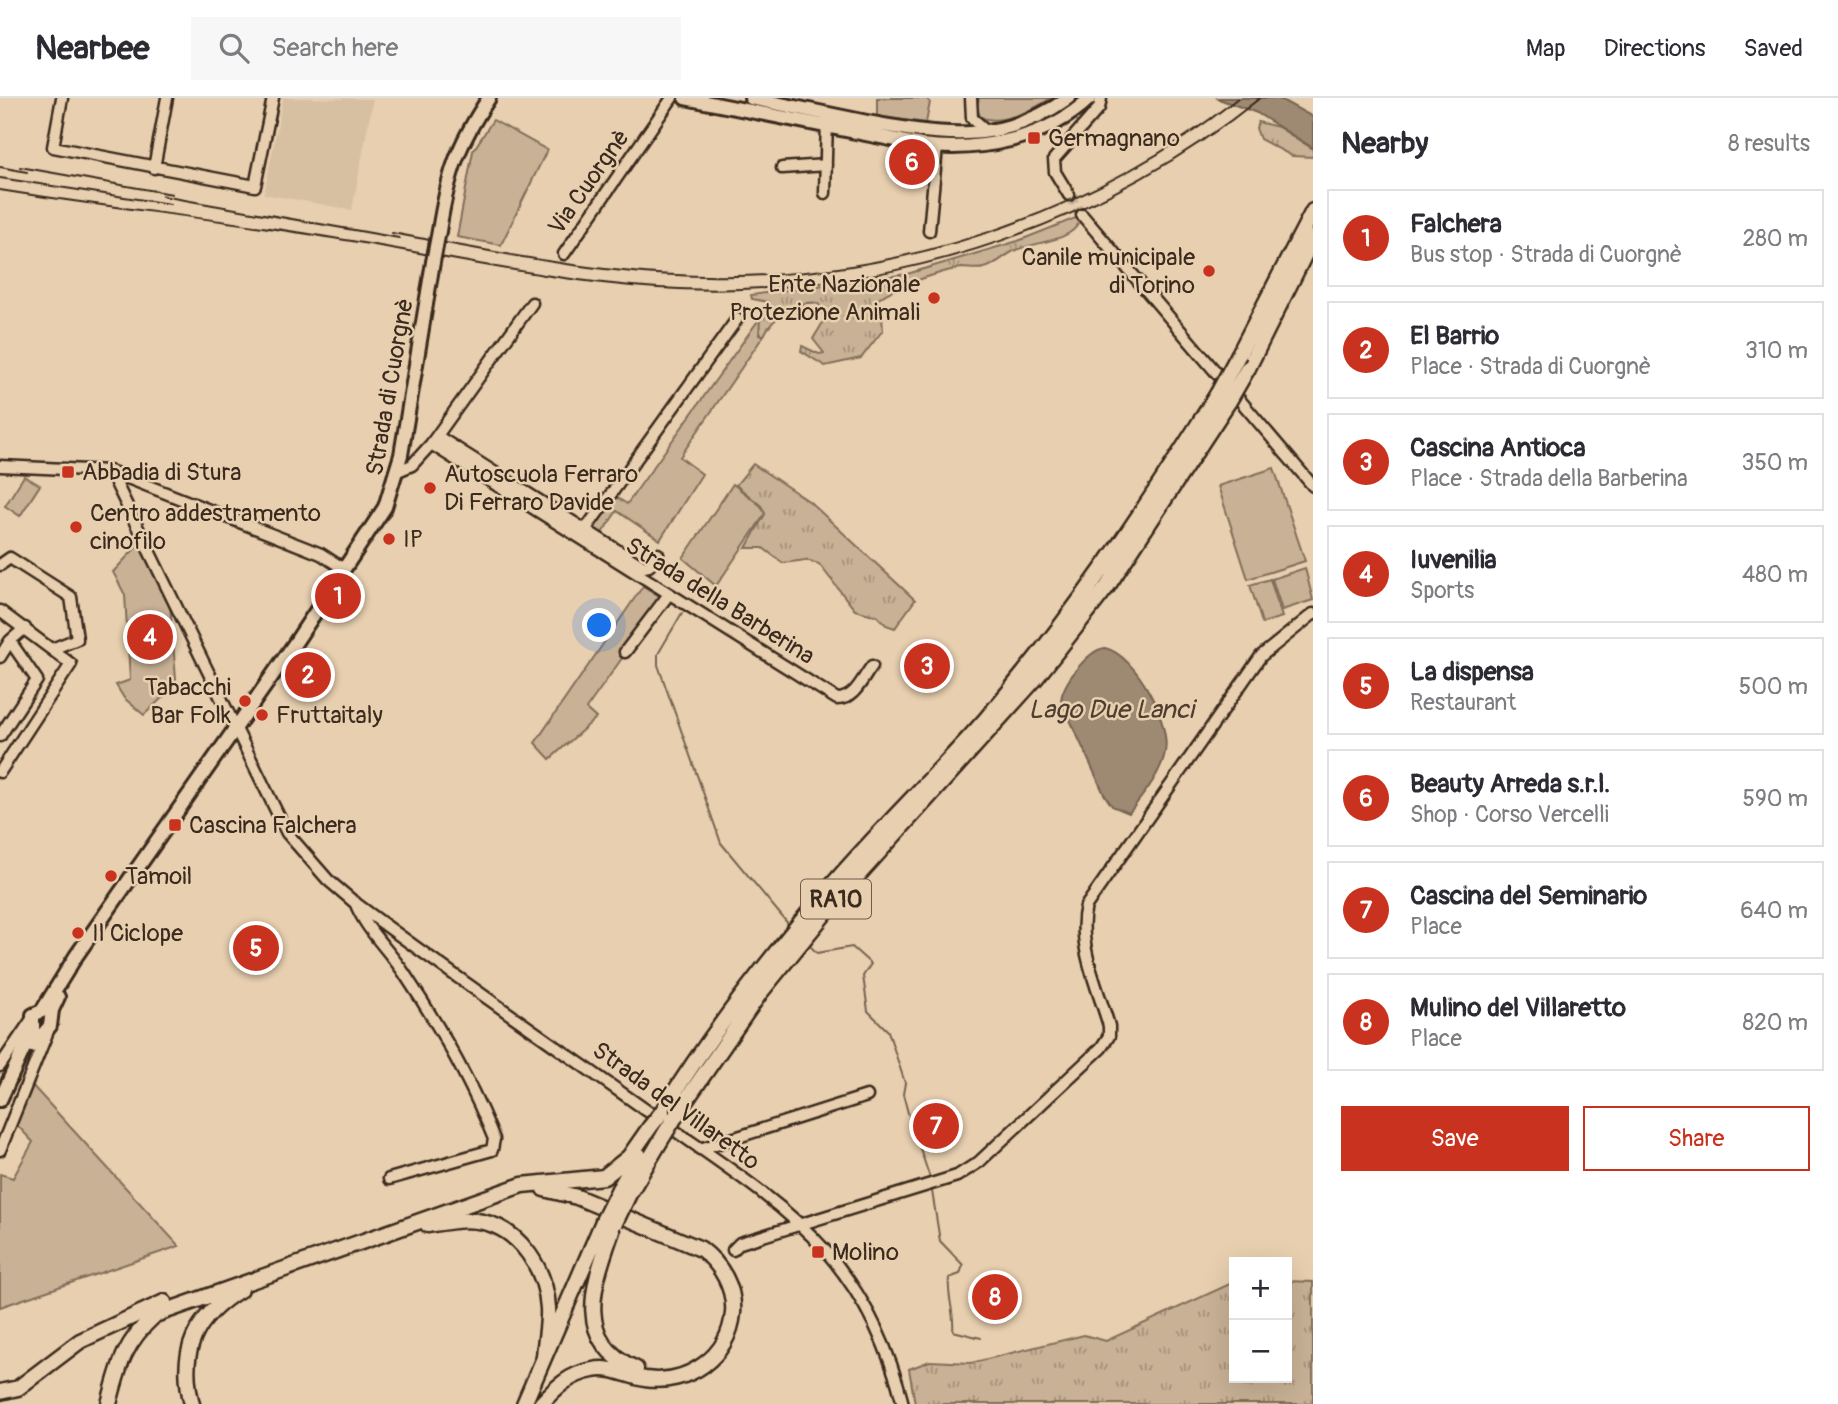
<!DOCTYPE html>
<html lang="en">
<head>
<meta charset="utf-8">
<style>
	:root { --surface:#fff; --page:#f7f7f7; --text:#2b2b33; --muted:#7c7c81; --line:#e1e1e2; --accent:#c8321e }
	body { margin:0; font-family:Pangolin,sans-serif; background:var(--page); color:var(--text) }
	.controls { position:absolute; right:21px; bottom:21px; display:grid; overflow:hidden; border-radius:0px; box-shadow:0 7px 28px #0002 }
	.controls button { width:63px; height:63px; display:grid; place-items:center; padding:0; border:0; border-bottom:2px solid var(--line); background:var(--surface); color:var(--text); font:35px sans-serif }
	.you { position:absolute; left:600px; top:528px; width:24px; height:24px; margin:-18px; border:5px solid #fff; border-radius:50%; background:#1a73e8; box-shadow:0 0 0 10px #1a73e833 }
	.badge { display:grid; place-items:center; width:46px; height:46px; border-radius:50%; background:var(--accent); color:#fff; font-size:23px; font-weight:700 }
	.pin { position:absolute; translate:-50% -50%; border:4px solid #fff; box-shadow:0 2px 7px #0006 }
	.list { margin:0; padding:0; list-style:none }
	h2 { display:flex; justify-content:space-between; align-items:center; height:91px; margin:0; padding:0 28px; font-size:30px }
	h2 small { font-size:23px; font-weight:400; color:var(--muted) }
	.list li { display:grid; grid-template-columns:46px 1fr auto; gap:21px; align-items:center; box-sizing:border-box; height:98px; margin:0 14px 14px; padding:0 14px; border:2px solid var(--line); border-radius:0px }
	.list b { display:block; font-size:26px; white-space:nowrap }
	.list p { margin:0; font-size:23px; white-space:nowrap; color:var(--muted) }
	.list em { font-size:23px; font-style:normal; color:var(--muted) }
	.actions { display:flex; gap:14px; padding:21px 28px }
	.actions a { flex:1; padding:16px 0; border:2px solid var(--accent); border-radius:0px; text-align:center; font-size:24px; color:var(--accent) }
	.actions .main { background:var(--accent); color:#fff }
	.icon { flex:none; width:38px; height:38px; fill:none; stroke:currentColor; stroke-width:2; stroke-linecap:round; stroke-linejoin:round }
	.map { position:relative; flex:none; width:1313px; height:1306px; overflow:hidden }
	header { display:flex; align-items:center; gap:42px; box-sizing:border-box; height:98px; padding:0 35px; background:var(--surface); border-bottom:2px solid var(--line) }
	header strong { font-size:33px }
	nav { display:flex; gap:38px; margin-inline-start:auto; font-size:24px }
	.search { width:490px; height:63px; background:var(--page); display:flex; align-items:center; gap:18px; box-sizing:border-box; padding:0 24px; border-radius:0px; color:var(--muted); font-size:26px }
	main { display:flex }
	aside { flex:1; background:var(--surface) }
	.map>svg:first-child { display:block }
</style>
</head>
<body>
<header>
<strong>Nearbee</strong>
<div class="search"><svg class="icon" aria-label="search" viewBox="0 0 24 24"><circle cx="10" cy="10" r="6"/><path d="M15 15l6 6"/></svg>Search here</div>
<nav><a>Map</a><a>Directions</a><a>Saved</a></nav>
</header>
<main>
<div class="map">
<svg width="1313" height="1306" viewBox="0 0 1313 1306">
	<defs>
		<pattern id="grass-tufts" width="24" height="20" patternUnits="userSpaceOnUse" patternTransform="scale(1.75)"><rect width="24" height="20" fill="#c8b195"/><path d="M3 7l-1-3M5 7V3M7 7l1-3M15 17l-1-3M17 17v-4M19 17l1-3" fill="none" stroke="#a49079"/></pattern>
	</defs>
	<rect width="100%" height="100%" fill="#e7cfaf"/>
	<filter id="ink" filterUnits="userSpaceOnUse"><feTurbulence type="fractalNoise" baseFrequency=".0143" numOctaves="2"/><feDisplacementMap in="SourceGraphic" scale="14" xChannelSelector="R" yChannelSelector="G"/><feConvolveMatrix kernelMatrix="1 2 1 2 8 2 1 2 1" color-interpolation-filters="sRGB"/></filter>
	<g filter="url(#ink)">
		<path fill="#d7c0a2" d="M 283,0 L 373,1 L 352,112 L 264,96 Z"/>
		<path fill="url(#grass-tufts)" stroke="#826e5a" stroke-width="2" d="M 1258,24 L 1278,29 L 1313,51 L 1313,59 L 1292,58 L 1260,41 L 1256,30 Z
			M 1078,119 L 1079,124 C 1071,145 1028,144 1012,154 C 1002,159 995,168 984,170 C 977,172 969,170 962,170 C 947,171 878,193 875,206 L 882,219 L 883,232 L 861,260 L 825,268 L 801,253 L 802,248 L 819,256 L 824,255 L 813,241 L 825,221 L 818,205 C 797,202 773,219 764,237 L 760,238 L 759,224 L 768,204 L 752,201 L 751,197 L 907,176 L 1018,143 Z
			M 753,366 L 810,404 L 915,502 L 895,530 L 886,527 L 877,518 L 855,512 L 819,466 L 806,462 L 783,465 L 763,450 L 746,450 L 765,416 L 761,408 L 736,387 Z
			M 1287,1183 L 1313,1184 L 1313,1306 L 915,1306 L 909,1271 L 930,1263 L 971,1265 L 1084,1237 L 1106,1243 L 1234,1184 L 1234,1280 L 1287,1280 Z"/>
		<path fill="#c8b195" stroke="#826e5a" stroke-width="2" d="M 877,0 L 926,0 L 930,4 L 926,25 L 877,18 Z
			M 979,0 L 1051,0 C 1033,12 1000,28 980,19 L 977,9 Z
			M 493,22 L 547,52 L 501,147 L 457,139 L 473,53 Z
			M 760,220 L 759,237 L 764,237 L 680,359 L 702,376 L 660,442 L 617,413 L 600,438 L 590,429 L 613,397 L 627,406 Z
			M 1274,370 L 1305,463 L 1248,481 L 1218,388 Z
			M 24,378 L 40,387 L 20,418 L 5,408 Z
			M 733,386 L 761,408 L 765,416 L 716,488 L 683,460 Z
			M 141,444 L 169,494 L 176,581 L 165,597 L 144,617 L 124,600 L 116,587 L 130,582 L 125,497 L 113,474 Z
			M 1305,470 L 1313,502 L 1282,512 L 1272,481 Z
			M 1270,481 L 1282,519 L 1262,525 L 1250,487 Z
			M 643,488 L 664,501 L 586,611 L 596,620 L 550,661 L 535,645 Z
			M 30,985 L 179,1148 L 0,1209 L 0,1076 L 13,1080 L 33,1044 L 16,1026 Z"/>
		<path fill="#9e8a73" stroke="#766451" stroke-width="2" d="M 1216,0 L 1278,0 L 1313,19 L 1313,50 L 1257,15 Z
			M 1105,550 C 1136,557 1171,625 1165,654 C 1161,676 1143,697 1129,715 L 1112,708 L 1104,696 L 1061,602 C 1063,585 1088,552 1105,550 Z"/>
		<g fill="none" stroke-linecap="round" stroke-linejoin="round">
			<path stroke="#766451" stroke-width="2" d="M 682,515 L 658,556 L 658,567 L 721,745 L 789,827
				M 809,847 L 817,855 L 852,849 L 871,866 L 863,878 L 868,913 L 888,933 L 905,985 L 903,996 L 908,1015 L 930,1080
				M 932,1093 L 940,1143 L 963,1167 L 960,1176 L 949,1180 C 947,1199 955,1215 953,1233 L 981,1240"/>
			<path stroke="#c5ae92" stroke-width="10" stroke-dasharray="10 5" stroke-linecap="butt" d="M 1069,97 L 1082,117"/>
			<defs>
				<path id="minor" d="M 62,0 L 53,49 L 255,88 L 273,0
					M 971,0 L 972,20 L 988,34
					M 154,70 L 167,0
					M 782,70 L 826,67
					M 825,95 L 827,22
					M 1069,97 L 1055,74 L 1054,61 L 1099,10 L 1101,0
					M 1082,117 L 1313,388
					M 929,133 L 937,49
					M 564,156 L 672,0
					M 437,338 L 644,469 L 649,468 L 658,456
					M 431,346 L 837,601 C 855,601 862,581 872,568
					M 0,368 L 110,373 L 321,456 L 344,471
					M 110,373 L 287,735 L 328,782 L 354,804 C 452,877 553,946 653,1017 C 711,1059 776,1098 824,1151 C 863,1195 889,1250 903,1306
					M 398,373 L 412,367 L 431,346 L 532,205
					M 585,432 L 737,221
					M 0,467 L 10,460 L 71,499 L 77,541 L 52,551
					M 0,513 L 71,566 L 0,674
					M 625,554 L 669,496
					M 0,559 L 10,543
					M 0,638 L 37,582 L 10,543 L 25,530
					M 355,804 C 365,831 388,851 404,875 C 440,929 470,981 494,1041 L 492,1052 L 389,1081
					M 0,968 L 32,921
					M 700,1051 L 867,998
					M 0,1052 L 48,933
					M 733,1152 L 740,1145 L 957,1078 L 979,1064 L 1101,950 L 1109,938 L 1109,928 C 1099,893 1076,845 1086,808 L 1261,558 L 1313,516"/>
				<path id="major" d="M 685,0 L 921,47 C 979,54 1046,42 1090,0
					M 751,0 C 790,8 828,16 867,24 C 942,38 1003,47 1068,0
					M 439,133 C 448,76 457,48 489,0
					M 32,948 L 50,928 L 52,912 L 58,899
					M 0,1002 L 33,931 L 33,917 L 42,913 L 76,858 L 293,548 L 385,409 L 401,357 L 433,164"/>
				<path id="highway" d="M 1239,256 L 1313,113
					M 1248,270 L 1313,140
					M 680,1011 L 760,895 L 834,804 L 1036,580 L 1107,489 L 1229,303
					M 662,1014 C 710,936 767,863 827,793 C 877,734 934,680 985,622 C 1073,520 1147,409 1218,295
					M 619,1091 L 639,1057
					M 629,1096 L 664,1037
					M 428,1127 C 446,1124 465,1120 483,1124 C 521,1132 546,1173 548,1210 C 549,1225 545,1243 544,1259
					M 612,1133 C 594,1185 572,1242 636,1271
					M 0,1294 L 18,1290 L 80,1243 L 164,1204
					M 109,1306 C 119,1267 124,1245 155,1217 L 522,1087 L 604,1079 L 629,1059 L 650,1029
					M 192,1306 C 178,1253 195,1219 241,1191
					M 524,1306 L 604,1121
					M 541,1306 C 556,1289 570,1276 593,1272 C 612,1268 627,1278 645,1281 C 688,1287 729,1259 733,1215 C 735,1190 721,1166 701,1151 L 577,1099 L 544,1091"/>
			</defs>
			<use href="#minor" stroke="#3b2a1e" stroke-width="15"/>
			<use href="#major" stroke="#3b2a1e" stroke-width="18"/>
			<use href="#highway" stroke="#3b2a1e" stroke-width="19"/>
			<use href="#minor" stroke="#e7cfaf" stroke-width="10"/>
			<use href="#major" stroke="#e7cfaf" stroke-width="12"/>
			<use href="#highway" stroke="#e7cfaf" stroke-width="14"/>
			<path stroke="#3b2a1e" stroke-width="2" d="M 0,69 L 27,74
				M 20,69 L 172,96
				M 0,80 L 170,106
				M 0,92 C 110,110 222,121 333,140 C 440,157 549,183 658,190 C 874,203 1091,136 1260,0
				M 162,98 L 399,140
				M 392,135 C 496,154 601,177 707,178 C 895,182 1091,117 1238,0"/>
			<defs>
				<path id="major-bridge" d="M 433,164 L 439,133"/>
				<path id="highway-bridge" d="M 1218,295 L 1239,256
					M 1229,303 L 1248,270
					M 650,1029 L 662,1014
					M 664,1037 L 680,1011
					M 604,1121 L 619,1091
					M 615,1125 L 629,1096"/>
			</defs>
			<use href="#major-bridge" stroke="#3b2a1e" stroke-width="18" stroke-linecap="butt"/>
			<use href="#highway-bridge" stroke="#3b2a1e" stroke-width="19" stroke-linecap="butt"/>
			<use href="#major-bridge" stroke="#e7cfaf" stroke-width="12"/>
			<use href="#highway-bridge" stroke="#e7cfaf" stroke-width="14"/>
		</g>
	</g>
	<g fill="#c8321e" stroke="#e7cfaf" stroke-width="2.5">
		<rect x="1027" y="33" width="14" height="14" rx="3.5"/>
		<circle cx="1209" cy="173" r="7"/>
		<circle cx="934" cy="200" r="7"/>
		<rect x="61" y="367" width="14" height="14" rx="3.5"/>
		<circle cx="430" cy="390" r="7"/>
		<circle cx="76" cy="429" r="7"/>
		<circle cx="389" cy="441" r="7"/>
		<circle cx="245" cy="603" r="7"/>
		<circle cx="262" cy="617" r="7"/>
		<rect x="168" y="720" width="14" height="14" rx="3.5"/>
		<circle cx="111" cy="778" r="7"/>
		<circle cx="78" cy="835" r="7"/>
		<rect x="811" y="1147" width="14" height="14" rx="3.5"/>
	</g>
	<g text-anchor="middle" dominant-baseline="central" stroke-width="5" stroke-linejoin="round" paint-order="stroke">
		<rect fill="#e7cfaf" stroke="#6f5c4a" stroke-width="2" x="801" y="781.5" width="70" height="39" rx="5"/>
		<g font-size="23" font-weight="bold" fill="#3b2a1e">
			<text x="836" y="801">RA10</text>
		</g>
		<g font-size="24" fill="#3b2a1e" stroke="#e7cfaf" text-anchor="start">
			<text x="1048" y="40">Germagnano</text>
			<text x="1195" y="159" text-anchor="end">Canile municipale<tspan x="1195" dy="28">di Torino</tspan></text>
			<text x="920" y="186" text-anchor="end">Ente Nazionale<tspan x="920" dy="28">Protezione Animali</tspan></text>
			<text x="82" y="374">Abbadia di Stura</text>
			<text x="444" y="376">Autoscuola Ferraro<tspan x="444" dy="28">Di Ferraro Davide</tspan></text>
			<text x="90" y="415">Centro addestramento<tspan x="90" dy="28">cinofilo</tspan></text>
			<text x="403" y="441">IP</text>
			<text x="231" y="589" text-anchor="end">Tabacchi<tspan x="231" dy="28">Bar Folk</tspan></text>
			<text x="276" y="617">Fruttaitaly</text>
			<text x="189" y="727">Cascina Falchera</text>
			<text x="125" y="778">Tamoil</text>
			<text x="92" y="835">Il Ciclope</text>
			<text x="832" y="1154">Molino</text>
		</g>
		<g font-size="24" fill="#3b2a1e" stroke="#e7cfaf">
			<text transform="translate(589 84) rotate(-55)">Via Cuorgnè</text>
			<text transform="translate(390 289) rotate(-80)">Strada di Cuorgnè</text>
			<text transform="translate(720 503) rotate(32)">Strada della Barberina</text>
			<text transform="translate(676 1008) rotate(36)">Strada del Villaretto</text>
		</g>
		<g font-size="26" font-style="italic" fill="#4f3d2f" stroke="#e7cfaf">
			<text x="1111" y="612">Lago Due Lanci</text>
		</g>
	</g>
</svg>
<div class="controls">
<button>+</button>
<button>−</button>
</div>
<div class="you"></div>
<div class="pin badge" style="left:338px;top:498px">1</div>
<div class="pin badge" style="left:308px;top:577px">2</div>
<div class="pin badge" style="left:927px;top:568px">3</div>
<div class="pin badge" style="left:150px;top:539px">4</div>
<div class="pin badge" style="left:256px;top:850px">5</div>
<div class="pin badge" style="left:912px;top:64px">6</div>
<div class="pin badge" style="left:936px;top:1028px">7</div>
<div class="pin badge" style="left:995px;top:1199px">8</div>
</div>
<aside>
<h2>Nearby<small>8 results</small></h2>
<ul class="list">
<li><span class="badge">1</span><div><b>Falchera</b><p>Bus stop · Strada di Cuorgnè</p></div><em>280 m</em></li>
<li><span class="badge">2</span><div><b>El Barrio</b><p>Place · Strada di Cuorgnè</p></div><em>310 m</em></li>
<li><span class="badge">3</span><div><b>Cascina Antioca</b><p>Place · Strada della Barberina</p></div><em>350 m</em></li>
<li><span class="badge">4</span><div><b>Iuvenilia</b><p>Sports</p></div><em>480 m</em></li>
<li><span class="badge">5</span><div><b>La dispensa</b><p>Restaurant</p></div><em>500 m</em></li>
<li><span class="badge">6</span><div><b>Beauty Arreda s.r.l.</b><p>Shop · Corso Vercelli</p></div><em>590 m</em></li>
<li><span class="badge">7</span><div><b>Cascina del Seminario</b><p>Place</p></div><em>640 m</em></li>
<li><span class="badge">8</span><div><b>Mulino del Villaretto</b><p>Place</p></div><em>820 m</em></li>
</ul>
<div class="actions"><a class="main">Save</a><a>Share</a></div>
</aside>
</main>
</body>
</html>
